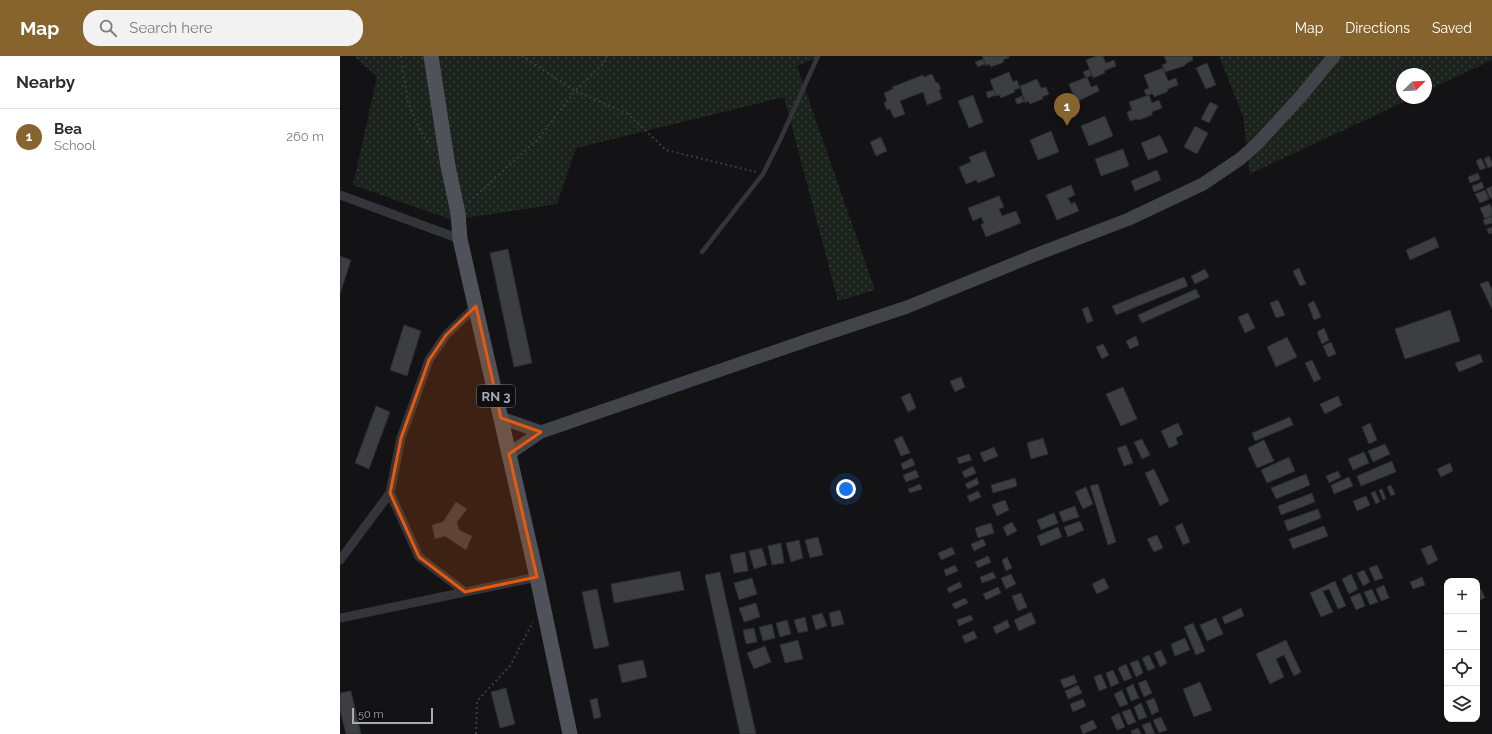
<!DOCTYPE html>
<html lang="en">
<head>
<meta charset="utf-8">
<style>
	:root { --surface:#fff; --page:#f2f2f3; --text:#2b2b33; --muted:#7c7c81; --line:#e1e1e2; --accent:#87642e }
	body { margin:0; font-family:Raleway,sans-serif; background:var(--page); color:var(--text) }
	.controls { position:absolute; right:12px; bottom:12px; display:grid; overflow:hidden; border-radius:8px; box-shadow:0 1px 3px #0004 }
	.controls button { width:36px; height:36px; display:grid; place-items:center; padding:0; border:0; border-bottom:1px solid var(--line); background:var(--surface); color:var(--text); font:20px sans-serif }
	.compass { position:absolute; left:1056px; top:12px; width:36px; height:36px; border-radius:50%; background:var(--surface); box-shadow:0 1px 3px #0004; rotate:66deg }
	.scale { position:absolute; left:12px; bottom:10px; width:81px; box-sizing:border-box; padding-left:4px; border:2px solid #a4aab6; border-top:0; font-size:11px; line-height:14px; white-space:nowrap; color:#a4aab6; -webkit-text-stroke:3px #0e0e10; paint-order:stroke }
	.you { position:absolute; left:506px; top:433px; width:14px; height:14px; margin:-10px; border:3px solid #fff; border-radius:50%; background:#1a73e8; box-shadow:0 0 0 6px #1a73e833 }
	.badge { display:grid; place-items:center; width:26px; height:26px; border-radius:50%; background:var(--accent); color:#fff; font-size:13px; font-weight:700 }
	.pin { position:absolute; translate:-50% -33px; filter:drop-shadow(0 1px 2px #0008) }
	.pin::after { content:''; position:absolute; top:21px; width:14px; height:12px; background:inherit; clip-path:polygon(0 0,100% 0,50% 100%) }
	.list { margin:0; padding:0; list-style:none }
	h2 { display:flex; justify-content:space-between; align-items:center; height:52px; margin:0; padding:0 16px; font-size:17px }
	h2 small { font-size:13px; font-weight:400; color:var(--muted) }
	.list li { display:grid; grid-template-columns:26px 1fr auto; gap:12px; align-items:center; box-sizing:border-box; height:56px; padding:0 16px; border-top:1px solid var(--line) }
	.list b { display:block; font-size:15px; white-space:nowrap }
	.list p { margin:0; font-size:13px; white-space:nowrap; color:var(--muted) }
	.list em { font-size:13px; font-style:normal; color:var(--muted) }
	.icon { flex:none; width:22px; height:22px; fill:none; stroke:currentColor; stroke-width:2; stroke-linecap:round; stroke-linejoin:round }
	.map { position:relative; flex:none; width:1152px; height:678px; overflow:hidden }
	header { display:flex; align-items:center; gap:24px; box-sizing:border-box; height:56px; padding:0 20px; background:var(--accent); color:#fff }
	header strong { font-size:19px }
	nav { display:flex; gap:22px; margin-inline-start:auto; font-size:14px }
	.search { width:280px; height:36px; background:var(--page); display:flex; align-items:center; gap:10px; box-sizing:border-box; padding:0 14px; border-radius:16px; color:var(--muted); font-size:15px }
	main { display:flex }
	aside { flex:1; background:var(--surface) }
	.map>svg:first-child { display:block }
</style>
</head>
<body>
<header>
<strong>Map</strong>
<div class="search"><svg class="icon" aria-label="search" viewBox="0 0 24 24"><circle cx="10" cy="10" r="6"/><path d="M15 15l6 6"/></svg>Search here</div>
<nav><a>Map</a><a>Directions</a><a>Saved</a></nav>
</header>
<main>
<aside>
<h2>Nearby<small></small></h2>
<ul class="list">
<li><span class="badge">1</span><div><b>Bea</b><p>School</p></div><em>260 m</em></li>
</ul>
</aside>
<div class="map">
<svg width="1152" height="678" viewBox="0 0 1152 678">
	<defs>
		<pattern id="grass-dots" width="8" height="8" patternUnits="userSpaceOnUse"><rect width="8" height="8" fill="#1b231c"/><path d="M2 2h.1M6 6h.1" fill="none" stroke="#39403b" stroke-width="1.8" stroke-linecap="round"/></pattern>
	</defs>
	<rect width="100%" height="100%" fill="#131315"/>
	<path fill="url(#grass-dots)" d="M 14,0 L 481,0 L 457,10 L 535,234 L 498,245 L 444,41 L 236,92 L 217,148 L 112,164 L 13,129 L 37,21 Z
		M 879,0 L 1152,0 L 1152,4 L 1086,35 L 1086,18 L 1062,18 L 1062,42 L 1072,42 L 910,118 L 903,60 Z"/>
	<path fill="#3d3e42" stroke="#2d2d31" d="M 642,0 L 669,0 L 670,1 L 663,4 L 664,6 L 651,11 L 649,8 L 646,10 Z
		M 756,0 L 763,0 L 766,7 L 774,4 L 776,10 L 764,15 L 765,17 L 753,22 L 746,4 Z
		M 824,0 L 852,0 L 853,4 L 847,7 L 844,10 L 825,16 L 822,9 L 827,7 Z
		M 643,3 L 645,8 L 638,11 L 635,6 Z
		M 867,7 L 876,29 L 866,33 L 856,12 Z
		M 823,12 L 828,25 L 836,22 L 838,29 L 828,33 L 827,36 L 814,41 L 813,38 L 806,39 L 804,34 L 809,32 L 804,19 Z
		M 750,13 L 752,19 L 746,22 L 743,16 Z
		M 669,16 L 673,26 L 677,24 L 680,32 L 674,34 L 675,36 L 661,42 L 660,39 L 656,40 L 650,24 Z
		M 592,18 L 596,27 L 598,26 L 601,33 L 599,34 L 602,43 L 587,49 L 583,36 L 560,45 L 565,58 L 554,62 L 550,53 L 547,54 L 544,47 L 547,45 L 544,37 L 553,33 L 552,31 L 583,19 L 584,21 Z
		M 747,21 L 751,31 L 757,29 L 759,35 L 736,46 L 729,28 Z
		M 697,23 L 701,32 L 706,31 L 709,38 L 702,41 L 703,43 L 690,48 L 688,45 L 685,47 L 680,30 Z
		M 654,34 L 656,39 L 648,42 L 646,36 Z
		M 733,38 L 735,44 L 729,47 L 726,40 Z
		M 633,39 L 643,66 L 629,72 L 618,45 Z
		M 809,39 L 812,47 L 819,44 L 822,52 L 812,56 L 812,59 L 799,64 L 796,63 L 790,65 L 787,56 L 792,54 L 789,46 Z
		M 682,40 L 684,46 L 677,48 L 675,43 Z
		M 870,46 L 878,50 L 869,67 L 861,63 Z
		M 765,60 L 773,80 L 749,90 L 741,70 Z
		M 855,70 L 868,77 L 857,98 L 844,91 Z
		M 711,75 L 719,96 L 698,104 L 690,84 Z
		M 820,79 L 828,96 L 808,104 L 801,87 Z
		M 541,81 L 547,95 L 536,100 L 530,86 Z
		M 783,93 L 789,110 L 761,120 L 755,103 Z
		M 645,95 L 655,120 L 638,127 L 636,124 L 626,128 L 619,111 L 631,106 L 629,101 Z
		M 1149,100 L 1152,106 L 1152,110 L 1148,112 L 1144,103 Z
		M 1141,102 L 1146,112 L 1140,114 L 1136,105 Z
		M 817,114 L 821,124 L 795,135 L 791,125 Z
		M 1138,117 L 1140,123 L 1130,127 L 1128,121 Z
		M 1142,126 L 1144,132 L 1134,136 L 1132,130 Z
		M 731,129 L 735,139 L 728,142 L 731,148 L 735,146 L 739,155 L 717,164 L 706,139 Z
		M 1152,130 L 1152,142 L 1150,142 L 1146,133 Z
		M 1145,134 L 1149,143 L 1140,147 L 1135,138 Z
		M 659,140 L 664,151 L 659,153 L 662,160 L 676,155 L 681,167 L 646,181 L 641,169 L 644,167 L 641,161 L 633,165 L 628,152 Z
		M 1150,148 L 1152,153 L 1152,159 L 1145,163 L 1140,152 Z
		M 1152,160 L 1152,167 L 1145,169 L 1143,164 Z
		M 1152,171 L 1152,177 L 1149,178 L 1147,173 Z
		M 1095,181 L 1099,191 L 1070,204 L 1066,194 Z
		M 168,193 L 192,307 L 174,311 L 150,197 Z
		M 0,200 L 11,204 L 0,238 Z
		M 959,212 L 966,228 L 960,230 L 953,215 Z
		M 865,213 L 869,221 L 855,228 L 851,220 Z
		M 844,221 L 848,230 L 776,259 L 772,250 Z
		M 1148,225 L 1152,234 L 1152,253 L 1140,228 Z
		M 856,233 L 860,241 L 802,267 L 798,259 Z
		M 938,244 L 945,259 L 936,262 L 930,247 Z
		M 974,245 L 981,261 L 974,264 L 968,248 Z
		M 748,251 L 753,265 L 747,267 L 742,253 Z
		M 1110,254 L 1120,285 L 1065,303 L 1055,273 Z
		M 908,257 L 915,272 L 905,277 L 898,261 Z
		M 64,269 L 81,275 L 67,320 L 50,314 Z
		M 984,272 L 989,284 L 982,288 L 977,276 Z
		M 796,280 L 799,289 L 790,293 L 786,285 Z
		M 947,281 L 957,301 L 936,311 L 927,291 Z
		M 991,286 L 996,298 L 988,301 L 983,290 Z
		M 763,288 L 769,299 L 762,303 L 756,291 Z
		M 1140,298 L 1143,306 L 1119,316 L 1115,307 Z
		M 972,304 L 981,323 L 974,326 L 965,307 Z
		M 621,321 L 625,331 L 615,336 L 610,325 Z
		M 783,331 L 797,363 L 781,370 L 766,338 Z
		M 570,337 L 576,352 L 568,356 L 561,341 Z
		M 998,340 L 1002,349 L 985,358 L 980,348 Z
		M 36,350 L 50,356 L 29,413 L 15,407 Z
		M 950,361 L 953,369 L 915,385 L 912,377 Z
		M 838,367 L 843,378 L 836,382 L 838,388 L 829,392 L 821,375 Z
		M 1030,367 L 1037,384 L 1029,388 L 1022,371 Z
		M 562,380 L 570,397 L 561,400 L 554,384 Z
		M 703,382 L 708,398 L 691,403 L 687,387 Z
		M 802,383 L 810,399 L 802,403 L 794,386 Z
		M 924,384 L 934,405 L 917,412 L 908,392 Z
		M 1045,388 L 1050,398 L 1033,406 L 1028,395 Z
		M 786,389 L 793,407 L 784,410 L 777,392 Z
		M 654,391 L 658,400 L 644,406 L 640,397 Z
		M 1024,396 L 1029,407 L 1013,414 L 1008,403 Z
		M 629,398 L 632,404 L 619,408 L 617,402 Z
		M 949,401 L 955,415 L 927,427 L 921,414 Z
		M 572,402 L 575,409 L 563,414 L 561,408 Z
		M 1052,405 L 1056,416 L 1021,430 L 1017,420 Z
		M 1110,407 L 1113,415 L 1101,421 L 1097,413 Z
		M 633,410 L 636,417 L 625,422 L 622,416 Z
		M 814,413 L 829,445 L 820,450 L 805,417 Z
		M 576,414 L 579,421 L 566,426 L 563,419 Z
		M 998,415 L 1001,421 L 989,427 L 986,420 Z
		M 966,418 L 970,429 L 936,443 L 931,432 Z
		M 1009,421 L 1013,430 L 994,438 L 991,429 Z
		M 637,422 L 639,428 L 628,433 L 625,428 Z
		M 675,422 L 677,430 L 653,437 L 651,429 Z
		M 580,428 L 582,433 L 570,437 L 568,433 Z
		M 758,428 L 776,486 L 768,489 L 750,430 Z
		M 1051,429 L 1055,438 L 1051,440 L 1047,431 Z
		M 746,431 L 753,448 L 743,453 L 735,436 Z
		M 1042,433 L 1046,443 L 1043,444 L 1039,434 Z
		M 638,435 L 641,441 L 630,446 L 627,440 Z
		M 1035,435 L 1040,446 L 1036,448 L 1031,437 Z
		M 972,437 L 975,446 L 941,459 L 938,450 Z
		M 1026,440 L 1030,449 L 1017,455 L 1013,445 Z
		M 665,444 L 669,454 L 657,460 L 652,449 Z
		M 116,446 L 127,453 L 117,466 L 119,474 L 132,480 L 126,494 L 105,480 L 95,483 L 92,469 L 103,466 Z
		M 735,450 L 739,461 L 723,466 L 719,456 Z
		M 978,453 L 981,462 L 948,475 L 944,465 Z
		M 714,457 L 718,467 L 701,474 L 697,464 Z
		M 740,465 L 744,474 L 728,481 L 724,471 Z
		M 672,466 L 677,475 L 667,480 L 663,471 Z
		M 651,467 L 654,477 L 638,482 L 635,472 Z
		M 842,467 L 850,486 L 843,489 L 835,471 Z
		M 984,470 L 988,480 L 953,493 L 949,483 Z
		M 718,471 L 722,481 L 701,490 L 697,480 Z
		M 817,479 L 823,492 L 814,496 L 807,483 Z
		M 478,481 L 483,499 L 470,502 L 465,484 Z
		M 643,483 L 646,489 L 634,495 L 631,488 Z
		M 459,484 L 463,502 L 451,506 L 446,487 Z
		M 441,487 L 444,507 L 432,509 L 428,490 Z
		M 1091,489 L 1098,504 L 1088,509 L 1081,493 Z
		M 612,491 L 615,498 L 601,504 L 598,497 Z
		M 422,492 L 427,509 L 414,513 L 409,495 Z
		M 405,496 L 408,515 L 394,517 L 390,499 Z
		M 648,500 L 651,506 L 638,512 L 635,506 Z
		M 667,501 L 672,512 L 666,515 L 662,504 Z
		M 615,509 L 618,515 L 606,520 L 604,514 Z
		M 1037,509 L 1043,522 L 1035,525 L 1029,512 Z
		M 1024,514 L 1030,526 L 1023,530 L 1017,517 Z
		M 340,515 L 344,534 L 274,547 L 271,528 Z
		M 380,516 L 416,678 L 400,678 L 365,519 Z
		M 653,516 L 656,522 L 642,527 L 640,521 Z
		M 671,518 L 676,528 L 666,533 L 661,522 Z
		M 1011,518 L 1018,533 L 1009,538 L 1002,523 Z
		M 1082,521 L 1085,529 L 1073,533 L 1070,526 Z
		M 412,522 L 417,538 L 399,544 L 394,527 Z
		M 764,522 L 769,532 L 757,538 L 752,528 Z
		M 995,525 L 1006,550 L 998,553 L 989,533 L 983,535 L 993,556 L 981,561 L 970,537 Z
		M 620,526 L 622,531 L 609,537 L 607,532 Z
		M 1044,529 L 1049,542 L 1041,545 L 1036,533 Z
		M 658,531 L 661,537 L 646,544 L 643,538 Z
		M 257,533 L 269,590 L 254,593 L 242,536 Z
		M 1032,533 L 1038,546 L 1030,549 L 1024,536 Z
		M 1141,533 L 1145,542 L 1137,545 L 1137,535 Z
		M 681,537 L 687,551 L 678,555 L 672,540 Z
		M 1020,537 L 1025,550 L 1016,554 L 1010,541 Z
		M 625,542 L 628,547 L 615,553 L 612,548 Z
		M 416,547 L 420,561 L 404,566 L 399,552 Z
		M 901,552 L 904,560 L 885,568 L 882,561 Z
		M 500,554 L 504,568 L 492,571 L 489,557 Z
		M 691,556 L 696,567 L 679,575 L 674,564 Z
		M 482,557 L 487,570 L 476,574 L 472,560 Z
		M 631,559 L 633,564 L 619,570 L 617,564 Z
		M 465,561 L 468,575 L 458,577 L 454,564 Z
		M 876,562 L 883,578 L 867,585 L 860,569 Z
		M 447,564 L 451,578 L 440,581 L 436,567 Z
		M 667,564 L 670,571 L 656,578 L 653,571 Z
		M 853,567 L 865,595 L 856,599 L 844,571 Z
		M 432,568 L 435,582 L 423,585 L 419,571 Z
		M 414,572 L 417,586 L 406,588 L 403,574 Z
		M 634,575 L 637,582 L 625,587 L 622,580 Z
		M 845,582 L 850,594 L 835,600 L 831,588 Z
		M 458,584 L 463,603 L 445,607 L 440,589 Z
		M 946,584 L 961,616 L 954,620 L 944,599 L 936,603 L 944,621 L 930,628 L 916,598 Z
		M 425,590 L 431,606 L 414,613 L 407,597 Z
		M 821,594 L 827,607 L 820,611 L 814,597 Z
		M 809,599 L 815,612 L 808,615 L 802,602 Z
		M 303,604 L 307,621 L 282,627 L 278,609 Z
		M 798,604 L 803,617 L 796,621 L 790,607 Z
		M 786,608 L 792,622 L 784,625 L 778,612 Z
		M 773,614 L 779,627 L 771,631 L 766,617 Z
		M 761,618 L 767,632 L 759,635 L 754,621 Z
		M 734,619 L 737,627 L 724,632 L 720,624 Z
		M 806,624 L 812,637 L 804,641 L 798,627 Z
		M 860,626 L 872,654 L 854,661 L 843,633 Z
		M 793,628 L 799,642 L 791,645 L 786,632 Z
		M 738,629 L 742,637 L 728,643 L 725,635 Z
		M 166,632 L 175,668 L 160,672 L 151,636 Z
		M 782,634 L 788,648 L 780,651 L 774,638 Z
		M 11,635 L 21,678 L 6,678 L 0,654 L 0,637 Z
		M 257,642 L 261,661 L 254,663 L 250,644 Z
		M 814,642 L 819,655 L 812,659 L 806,645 Z
		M 743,643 L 746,650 L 733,656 L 730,648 Z
		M 801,647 L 807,661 L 799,664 L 794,651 Z
		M 790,653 L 796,666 L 788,669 L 782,656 Z
		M 779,657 L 785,671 L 777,674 L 771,661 Z
		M 821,661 L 827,674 L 819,677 L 813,664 Z
		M 753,664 L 757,672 L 743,678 L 740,670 Z
		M 810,666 L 815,678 L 806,678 L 802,669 Z
		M 798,672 L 801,678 L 792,678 L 791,675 Z"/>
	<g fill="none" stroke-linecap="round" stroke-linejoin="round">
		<path stroke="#3a3c41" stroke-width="2" stroke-dasharray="2 3" stroke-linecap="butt" d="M 61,0 L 68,47 L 83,80 L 91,90
			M 182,0 L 235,35 L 264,7 L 267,0
			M 129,146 L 199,82 L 235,35 L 288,58 L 326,94 L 416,116
			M 136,678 L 137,645 L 170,610 L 193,566"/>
		<path stroke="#34353a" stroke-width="4.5" d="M 362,196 L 423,118 L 440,84 L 478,0"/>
		<path stroke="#34353a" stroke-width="9" d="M 0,139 L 120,183
			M 50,437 L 79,501 L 125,536
			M 0,504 L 50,437 L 61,382 L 89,304 L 106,279 L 136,250
			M 0,562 L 197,521"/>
		<path stroke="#42444a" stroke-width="13" d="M 161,362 L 201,376
			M 169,398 L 201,376 L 471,283 L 567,251 L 695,199 L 789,163 L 863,128 L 900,103 L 917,88 L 961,40 L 994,0"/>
		<path stroke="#505259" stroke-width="15" d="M 91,0 L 108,110 L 118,157 L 120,183 L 197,521 L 230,678"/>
	</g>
	<path fill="#e8590c" fill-opacity="0.2" stroke="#e8590c" stroke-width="3" stroke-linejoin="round" d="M 136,250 L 161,362 L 201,376 L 169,398 L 197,521 L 125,536 L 79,501 L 50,437 L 61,382 L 89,304 L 106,279 Z"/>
	<g text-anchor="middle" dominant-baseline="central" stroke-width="3" stroke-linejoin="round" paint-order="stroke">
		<rect fill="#0e0e10" stroke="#777b84" stroke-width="1" x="137" y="329" width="38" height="22" rx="3"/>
		<g font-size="13" font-weight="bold" fill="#a4aab6">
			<text x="156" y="340">RN 3</text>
		</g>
	</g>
</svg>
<div class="controls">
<button>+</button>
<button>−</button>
<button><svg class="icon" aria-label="locate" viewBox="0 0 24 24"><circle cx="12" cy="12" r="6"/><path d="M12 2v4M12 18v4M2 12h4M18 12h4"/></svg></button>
<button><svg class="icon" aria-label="layers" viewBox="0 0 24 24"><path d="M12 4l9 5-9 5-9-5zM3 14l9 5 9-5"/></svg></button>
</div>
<svg class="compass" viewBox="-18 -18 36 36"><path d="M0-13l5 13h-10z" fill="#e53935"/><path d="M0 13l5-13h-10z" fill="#7c7c81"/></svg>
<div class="scale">50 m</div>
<div class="you"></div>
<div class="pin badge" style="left:727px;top:70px">1</div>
</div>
</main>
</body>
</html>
